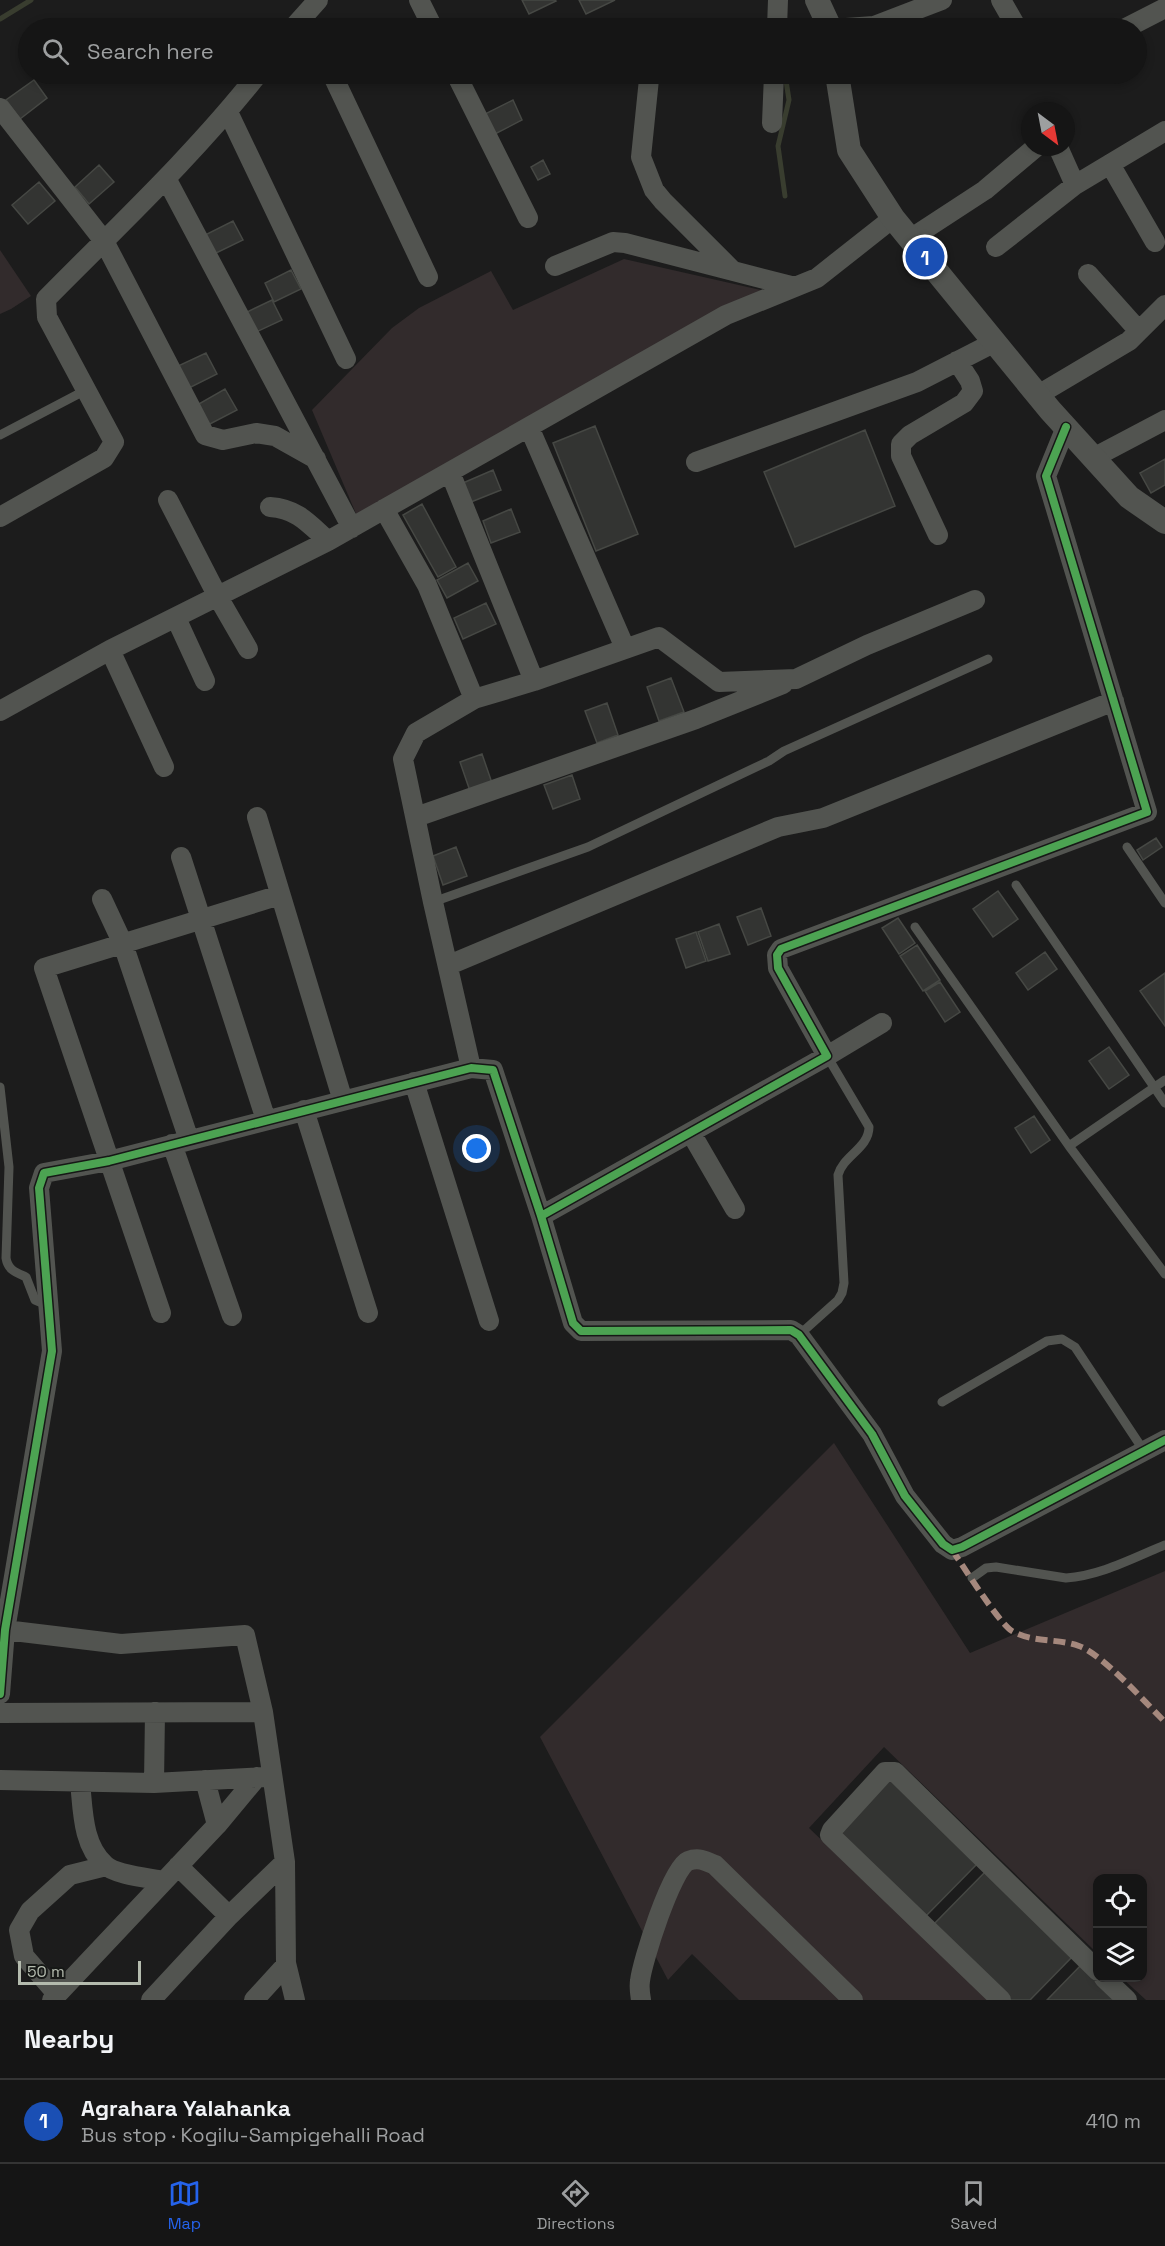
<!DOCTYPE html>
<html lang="en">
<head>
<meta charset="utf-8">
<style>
	:root { --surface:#151515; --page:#1e1e1e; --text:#f1f3f6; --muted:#9d9fa0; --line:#343434; --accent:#2563eb }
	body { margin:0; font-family:"Space Grotesk",sans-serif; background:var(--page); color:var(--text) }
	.controls { position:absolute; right:18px; bottom:18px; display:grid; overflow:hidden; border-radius:12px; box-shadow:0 3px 9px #0003 }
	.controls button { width:54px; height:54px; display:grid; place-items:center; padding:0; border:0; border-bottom:2px solid var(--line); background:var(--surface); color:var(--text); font:30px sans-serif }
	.compass { position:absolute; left:1021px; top:102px; width:54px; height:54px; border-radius:50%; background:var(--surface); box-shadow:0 3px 9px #0003; rotate:148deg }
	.scale { position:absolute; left:18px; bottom:15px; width:123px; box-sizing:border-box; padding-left:6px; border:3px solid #b4bbae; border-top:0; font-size:16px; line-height:21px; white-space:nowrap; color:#b4bbae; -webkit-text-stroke:4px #161816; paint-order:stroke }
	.you { position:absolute; left:477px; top:1149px; width:21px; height:21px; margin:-15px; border:4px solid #fff; border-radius:50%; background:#1a73e8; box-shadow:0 0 0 9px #1a73e833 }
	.badge { display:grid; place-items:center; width:39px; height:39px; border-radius:50%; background:var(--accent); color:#fff; font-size:20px; font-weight:700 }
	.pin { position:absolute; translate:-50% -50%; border:3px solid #fff; box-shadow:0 2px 6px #0006 }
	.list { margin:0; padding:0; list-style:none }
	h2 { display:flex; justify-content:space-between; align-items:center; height:78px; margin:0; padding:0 24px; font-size:26px }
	h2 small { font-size:20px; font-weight:400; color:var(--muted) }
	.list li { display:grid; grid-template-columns:39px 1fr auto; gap:18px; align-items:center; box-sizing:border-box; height:84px; padding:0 24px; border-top:2px solid var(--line) }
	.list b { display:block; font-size:22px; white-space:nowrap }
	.list p { margin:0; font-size:20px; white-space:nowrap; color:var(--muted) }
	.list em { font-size:20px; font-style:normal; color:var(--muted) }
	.icon { flex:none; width:33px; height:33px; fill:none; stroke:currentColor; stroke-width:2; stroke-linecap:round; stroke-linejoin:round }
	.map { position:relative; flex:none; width:1165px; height:2000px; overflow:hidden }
	.search { position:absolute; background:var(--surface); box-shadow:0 3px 9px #0003; left:18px; right:18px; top:18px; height:66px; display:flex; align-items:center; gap:15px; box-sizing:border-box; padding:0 21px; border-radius:33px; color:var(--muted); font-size:22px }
	.sheet { height:162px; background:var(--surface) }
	nav { display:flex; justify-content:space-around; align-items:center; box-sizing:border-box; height:84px; border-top:2px solid var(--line); background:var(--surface); font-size:16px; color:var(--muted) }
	nav a { display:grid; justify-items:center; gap:3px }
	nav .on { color:var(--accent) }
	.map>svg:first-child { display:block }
</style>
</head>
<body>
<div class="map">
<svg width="1165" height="2000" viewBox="0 0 1165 2000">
	<rect width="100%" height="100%" fill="#1c1c1c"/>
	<path fill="#322b2c" d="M 0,250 L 31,296 L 11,309 L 0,314 Z
		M 624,259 L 765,291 L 357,516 L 312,410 L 392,328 L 419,308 L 491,271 L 513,310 Z
		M 834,1443 L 970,1653 L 1165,1571 L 1165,2000 L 1146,2000 L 1122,1978 L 1142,1978 L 1142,1878 L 1098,1878 L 1097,1953 L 884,1747 L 809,1828 L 988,2000 L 739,2000 L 692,1954 L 668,1980 L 540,1737 Z"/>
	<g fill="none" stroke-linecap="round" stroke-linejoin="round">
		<path stroke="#393d2f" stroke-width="5" d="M 0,19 L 31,0
			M 785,196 L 778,146 L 789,100 L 785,74"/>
	</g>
	<path fill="#333432" stroke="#464844" stroke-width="1.5" d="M 522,0 L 555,0 L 556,1 L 529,14 Z
		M 579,0 L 615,0 L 586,14 Z
		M 34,80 L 47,98 L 20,119 L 6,100 Z
		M 513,100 L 522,120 L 495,134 L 485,114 Z
		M 543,160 L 550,174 L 538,180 L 531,167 Z
		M 99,165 L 114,182 L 89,204 L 75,187 Z
		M 39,182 L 55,201 L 28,224 L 12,205 Z
		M 233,221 L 243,240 L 212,255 L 203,236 Z
		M 291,270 L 301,289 L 274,302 L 265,283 Z
		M 272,300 L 282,320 L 254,333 L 245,313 Z
		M 206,353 L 217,374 L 189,388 L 178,366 Z
		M 225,389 L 237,410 L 208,425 L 197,405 Z
		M 595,426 L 638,534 L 596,551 L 553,443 Z
		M 865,430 L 895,506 L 795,547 L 764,472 Z
		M 1165,459 L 1165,485 L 1151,493 L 1140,473 Z
		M 493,470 L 501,490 L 471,502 L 463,483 Z
		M 422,504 L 456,567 L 438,577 L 403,515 Z
		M 511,509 L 520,532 L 491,543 L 483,521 Z
		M 468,563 L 478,581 L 447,598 L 437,580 Z
		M 486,603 L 496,624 L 463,639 L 454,618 Z
		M 671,678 L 684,712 L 659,721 L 647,687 Z
		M 607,703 L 618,735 L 597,743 L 585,711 Z
		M 482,754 L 492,783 L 470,791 L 460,762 Z
		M 572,775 L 580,799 L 553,809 L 544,785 Z
		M 1156,838 L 1162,847 L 1143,860 L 1137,850 Z
		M 456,847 L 467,876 L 443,885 L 433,856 Z
		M 998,891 L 1018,919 L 993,937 L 973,909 Z
		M 761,908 L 771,936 L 748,945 L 737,917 Z
		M 898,918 L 915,943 L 899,954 L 882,928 Z
		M 719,924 L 730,954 L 708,961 L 698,932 Z
		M 696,932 L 706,961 L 686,968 L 676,939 Z
		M 917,945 L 940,980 L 923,991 L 900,956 Z
		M 1045,952 L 1057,969 L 1028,990 L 1016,973 Z
		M 1165,973 L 1165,1026 L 1140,991 Z
		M 940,982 L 960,1012 L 945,1022 L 925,991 Z
		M 1109,1047 L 1129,1075 L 1109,1089 L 1089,1061 Z
		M 1034,1116 L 1050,1140 L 1031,1153 L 1015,1128 Z
		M 891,1778 L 978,1863 L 924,1918 L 837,1833 Z
		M 986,1871 L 1073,1956 L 1030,2000 L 1008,2000 L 932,1926 Z
		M 1082,1964 L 1118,2000 L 1047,2000 Z"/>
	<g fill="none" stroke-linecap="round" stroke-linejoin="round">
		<path stroke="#525450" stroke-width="9" d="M 0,435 L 86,390
			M 1127,847 L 1165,903
			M 1016,885 L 1165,1103
			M 433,902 L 588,847 L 769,761 L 784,751 L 988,659
			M 915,927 L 1069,1146 L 1165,1274
			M 0,1087 L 9,1167 L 6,1258 C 8,1270 15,1272 26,1277 L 35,1300 L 47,1305
			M 1069,1146 L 1165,1080
			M 799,1335 L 838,1300 L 842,1293 L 844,1283 L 838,1175 C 843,1156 869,1148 869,1127 L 827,1056
			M 942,1402 L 1047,1341 L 1062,1339 L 1075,1347 L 1144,1451
			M 972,1578 L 986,1568 L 996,1567 L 1066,1578 C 1100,1576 1133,1558 1165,1545"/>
		<path stroke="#525450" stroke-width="20" d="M 419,0 L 433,28
			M 1001,0 L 1017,28
			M 293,28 L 318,0
			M 777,28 L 778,0
			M 846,28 L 874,26 L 942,0
			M 1126,28 L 1165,8
			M 332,74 L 428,277
			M 456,74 L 528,218
			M 649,79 L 641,157 L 654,190 L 663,201 L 732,270
			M 0,108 L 104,241 L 205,435 L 223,440 L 256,433 L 275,436 L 316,459
			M 228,112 L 346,359
			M 772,123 L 774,74
			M 1058,147 L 1075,185 L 1165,131
			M 1110,164 L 1155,242
			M 167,180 L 352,528
			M 910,239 L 985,190 L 1036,147
			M 996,247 L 1075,185
			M 555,266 L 613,242 L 625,243 L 795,287
			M 1088,274 L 1139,331
			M 1038,395 L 1129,341 L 1165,305
			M 529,427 L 625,648
			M 1093,458 L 1165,420
			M 696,462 L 917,382 L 995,342
			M 450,472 L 534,681
			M 168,500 L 218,597 L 248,649
			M 270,507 C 298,509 309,524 328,541
			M 384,509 L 427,585 L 474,699
			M 0,517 L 104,458 L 114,442 L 47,317 L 46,299 C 119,225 194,155 258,74
			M 938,535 L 901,456 L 901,444 L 910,435 L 964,403 L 973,391 L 970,381 L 957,361
			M 176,618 L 205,681
			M 110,650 L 164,767
			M 0,711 L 110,650 L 328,541 L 726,315 L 817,278 L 893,218
			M 257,817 L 343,1101
			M 416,817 L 696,719 L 783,684
			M 181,857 L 266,1120
			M 102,899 L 123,944 L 189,1140
			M 449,965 L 778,827 L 823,818 L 1114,701
			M 827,1056 L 882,1023
			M 471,1068 L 433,902 L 403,759 L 416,733 L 474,699 L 534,681 L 659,637 L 719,682 L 796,679 L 867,645 L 975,600
			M 414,1082 L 489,1321
			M 304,1110 L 368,1313
			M 691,1133 L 735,1209
			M 172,1144 L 232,1316
			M 541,1216 L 827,1056 L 778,968 L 777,955 L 781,949 L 1147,812 L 1046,476 L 1066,427
			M 161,1313 L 44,968 L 280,895
			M 5,1630 L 121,1644 L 245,1635 L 263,1712
			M 0,1694 L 5,1630 L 52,1351 L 39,1188 L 44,1173 L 109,1161 L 471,1068 L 493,1070 L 541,1216 L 573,1323 L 581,1331 L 791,1330 L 799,1335 L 872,1434 L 905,1496 L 943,1544 L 952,1550 L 962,1547 L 1165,1440
			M 0,1713 L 263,1712 L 285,1862
			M 0,1780 L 154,1783 L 264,1777
			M 205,1780 L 217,1825
			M 80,1782 C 83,1809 82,1845 105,1865 C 115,1875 150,1878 164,1881
			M 154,1783 L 155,1712
			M 229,1916 L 285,1862 L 286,1965 L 254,2000
			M 286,1963 L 295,2000
			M 1104,1978 L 1127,2000
			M 57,1994 L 24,1956 L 19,1930 L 30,1911 L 70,1875 L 106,1866
			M 52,2000 L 217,1825 L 257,1777
			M 151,2000 L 229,1916 L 178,1866
			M 641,2000 C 640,1994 639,1987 640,1981 C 642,1962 672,1867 688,1861 C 699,1857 706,1861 715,1865 L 853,2000
			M 1001,2000 L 830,1835 L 832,1830 L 885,1772 L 895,1772 L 902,1779 L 1098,1971"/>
		<path stroke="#525450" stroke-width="24" d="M 817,0 L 830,28
			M 837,74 L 849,150 L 893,218 L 1050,410 L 1129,497 L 1165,522"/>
		<path stroke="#a5887d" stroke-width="6" stroke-dasharray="12 6" stroke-linecap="butt" d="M 952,1550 C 964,1567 998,1622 1012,1631 C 1033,1643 1057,1638 1079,1646 C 1102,1654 1146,1703 1165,1722"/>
		<defs>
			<path id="cycleway" d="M 541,1216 L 827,1056 L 778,968 L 777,955 L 781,949 L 1147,812 L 1046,476 L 1066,427
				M 0,1694 L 5,1630 L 52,1351 L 39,1188 L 44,1173 L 109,1161 L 471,1068 L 493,1070 L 541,1216 L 573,1323 L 581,1331 L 791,1330 L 799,1335 L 872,1434 L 905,1496 L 943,1544 L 952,1550 L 962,1547 L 1165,1440"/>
		</defs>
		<use href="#cycleway" stroke="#161816" stroke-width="11"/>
		<use href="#cycleway" stroke="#4ca352" stroke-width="8"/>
	</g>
</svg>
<div class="controls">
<button><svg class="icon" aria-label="locate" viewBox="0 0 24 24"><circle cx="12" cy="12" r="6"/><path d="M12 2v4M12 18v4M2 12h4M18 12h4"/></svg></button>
<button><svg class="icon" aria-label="layers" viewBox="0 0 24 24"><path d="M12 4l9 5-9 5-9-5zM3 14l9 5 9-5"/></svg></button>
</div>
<svg class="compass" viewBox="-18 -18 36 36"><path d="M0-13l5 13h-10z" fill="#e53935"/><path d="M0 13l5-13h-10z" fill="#9d9fa0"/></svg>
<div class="scale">50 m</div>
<div class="you"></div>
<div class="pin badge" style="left:925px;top:257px;background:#1a4fb4">1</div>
<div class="search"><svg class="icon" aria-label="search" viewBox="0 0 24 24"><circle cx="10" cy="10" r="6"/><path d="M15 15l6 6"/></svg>Search here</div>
</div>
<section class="sheet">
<h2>Nearby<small></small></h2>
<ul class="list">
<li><span class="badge" style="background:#1a4fb4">1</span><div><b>Agrahara Yalahanka</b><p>Bus stop · Kogilu-Sampigehalli Road</p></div><em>410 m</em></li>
</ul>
</section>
<nav>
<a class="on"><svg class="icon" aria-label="map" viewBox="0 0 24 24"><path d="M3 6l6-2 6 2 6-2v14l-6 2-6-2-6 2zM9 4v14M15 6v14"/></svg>Map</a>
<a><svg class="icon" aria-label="directions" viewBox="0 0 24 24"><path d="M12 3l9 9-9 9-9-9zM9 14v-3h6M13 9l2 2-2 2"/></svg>Directions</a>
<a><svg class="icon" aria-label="saved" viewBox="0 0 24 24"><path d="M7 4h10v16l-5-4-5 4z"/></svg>Saved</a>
</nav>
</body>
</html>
